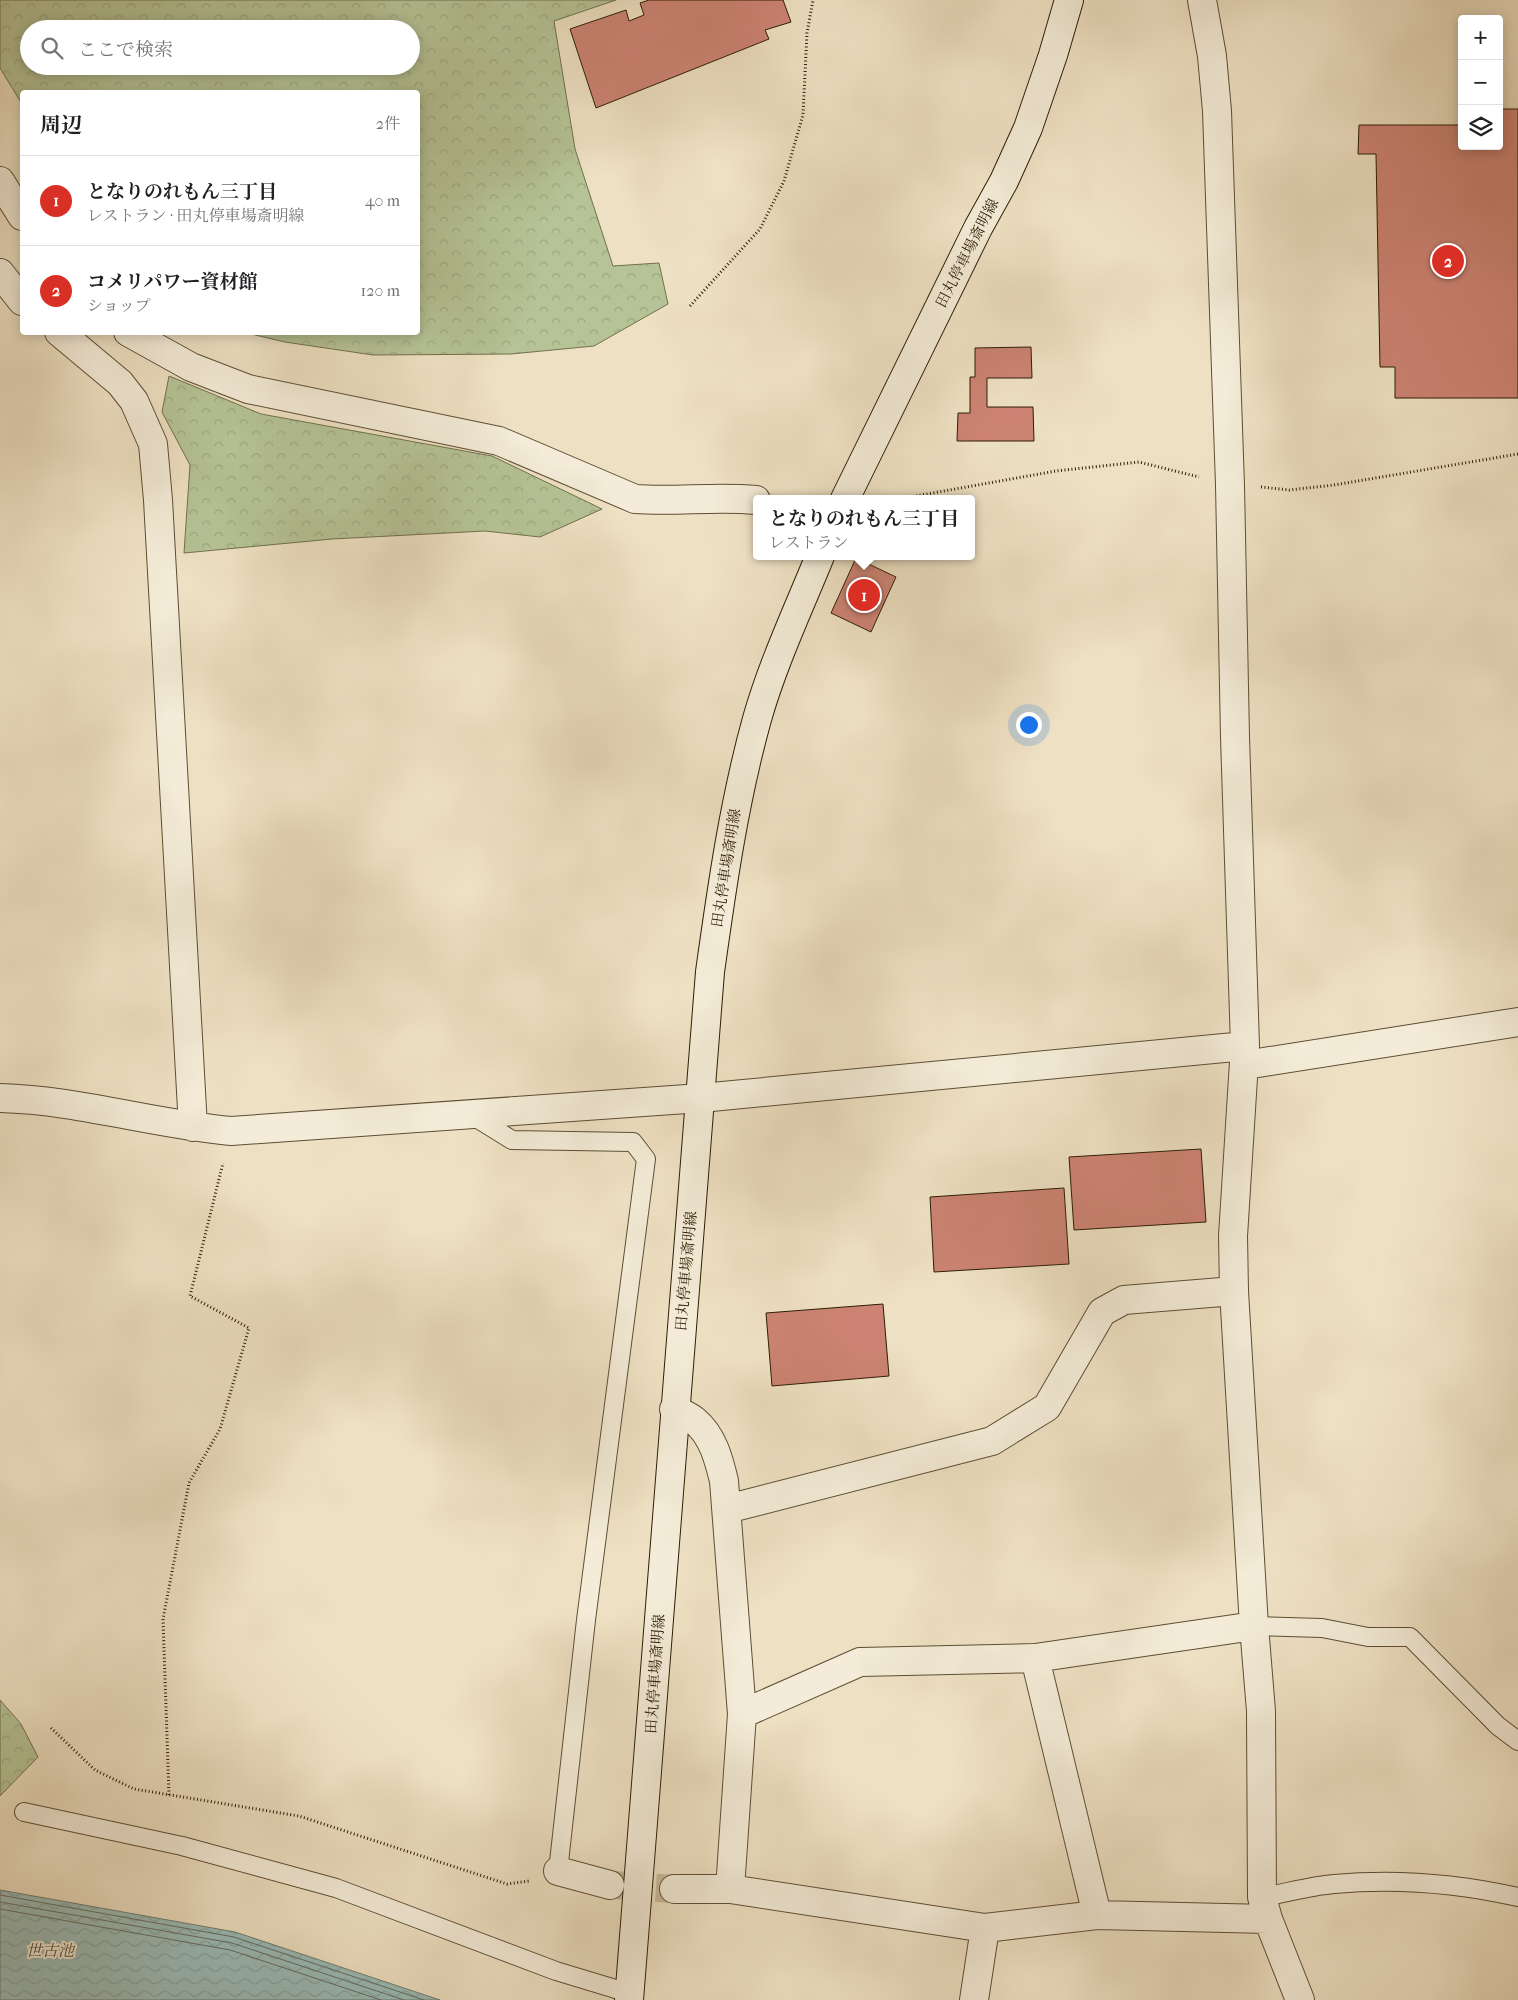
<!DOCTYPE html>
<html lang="ja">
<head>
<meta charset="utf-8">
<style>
	:root { --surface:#fff; --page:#f2f2f2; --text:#202124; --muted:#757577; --line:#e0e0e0; --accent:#d93025 }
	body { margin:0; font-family:"IM FELL French Canon","Noto Serif JP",serif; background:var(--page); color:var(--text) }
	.controls { position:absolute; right:15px; top:15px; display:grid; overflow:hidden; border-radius:5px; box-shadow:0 2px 12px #0003 }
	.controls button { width:45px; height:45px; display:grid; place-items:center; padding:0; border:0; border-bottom:1px solid var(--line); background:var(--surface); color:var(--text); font:25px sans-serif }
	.you { position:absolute; left:1028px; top:724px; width:18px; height:18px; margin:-12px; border:4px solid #fff; border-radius:50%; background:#1a73e8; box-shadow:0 0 0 8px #1a73e833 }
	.badge { display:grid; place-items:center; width:32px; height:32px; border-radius:50%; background:var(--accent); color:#fff; font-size:16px; font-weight:700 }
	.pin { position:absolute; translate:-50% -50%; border:2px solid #fff; box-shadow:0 1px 5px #0006 }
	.popup { position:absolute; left:753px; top:495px; width:222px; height:65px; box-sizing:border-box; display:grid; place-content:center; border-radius:5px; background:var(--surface); filter:drop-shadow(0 1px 4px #0005); font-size:16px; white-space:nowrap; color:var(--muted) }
	.popup b { font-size:19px; color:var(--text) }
	.popup::after { content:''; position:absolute; left:50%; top:100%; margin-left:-10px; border:10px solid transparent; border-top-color:var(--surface) }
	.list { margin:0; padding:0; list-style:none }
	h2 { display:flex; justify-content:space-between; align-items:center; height:65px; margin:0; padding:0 20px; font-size:21px }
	h2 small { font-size:16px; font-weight:400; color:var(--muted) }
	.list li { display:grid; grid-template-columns:32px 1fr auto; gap:15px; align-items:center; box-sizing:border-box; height:90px; padding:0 20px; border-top:1px solid var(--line) }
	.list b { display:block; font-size:19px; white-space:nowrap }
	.list p { margin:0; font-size:16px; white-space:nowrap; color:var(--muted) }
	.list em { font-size:16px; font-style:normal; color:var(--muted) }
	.icon { flex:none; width:28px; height:28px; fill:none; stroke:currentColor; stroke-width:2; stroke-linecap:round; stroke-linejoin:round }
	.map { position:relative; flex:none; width:1518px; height:2000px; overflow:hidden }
	.search { position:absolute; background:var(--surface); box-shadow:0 2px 12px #0003; left:20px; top:20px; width:400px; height:55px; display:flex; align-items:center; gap:12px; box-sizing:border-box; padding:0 18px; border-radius:28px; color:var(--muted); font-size:19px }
	.panel { position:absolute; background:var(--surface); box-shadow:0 2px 12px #0003; left:20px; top:90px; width:400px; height:245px; border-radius:5px }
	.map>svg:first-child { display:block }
</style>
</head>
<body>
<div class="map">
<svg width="1518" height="2000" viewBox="0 0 1518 2000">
	<defs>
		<pattern id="forest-crowns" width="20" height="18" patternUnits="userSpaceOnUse" patternTransform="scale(1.25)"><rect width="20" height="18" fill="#b5c396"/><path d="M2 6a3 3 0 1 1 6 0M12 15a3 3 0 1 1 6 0" fill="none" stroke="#9ca780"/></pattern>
		<pattern id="water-waves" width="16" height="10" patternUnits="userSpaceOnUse" patternTransform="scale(1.25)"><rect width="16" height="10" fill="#9abcb8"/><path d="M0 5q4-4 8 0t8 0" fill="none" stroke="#85a19d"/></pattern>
	</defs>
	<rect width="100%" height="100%" fill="#eee1c3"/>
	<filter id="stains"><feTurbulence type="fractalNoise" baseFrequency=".004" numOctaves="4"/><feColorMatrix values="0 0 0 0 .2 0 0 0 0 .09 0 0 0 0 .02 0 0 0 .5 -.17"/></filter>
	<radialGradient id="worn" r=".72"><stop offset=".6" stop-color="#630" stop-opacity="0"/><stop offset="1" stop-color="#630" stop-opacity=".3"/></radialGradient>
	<path fill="url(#forest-crowns)" stroke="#71704d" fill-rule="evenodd" d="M 0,0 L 616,0 L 554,21 L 575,149 L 613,266 L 659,263 L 668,304 L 594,346 L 511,354 L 373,355 L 285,342 L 247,333 L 418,332 L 418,92 L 22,92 L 22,104 L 0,68 ZM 29,29 L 411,29 L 411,66 L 29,66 Z
		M 169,376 L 261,414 L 492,456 L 602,509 L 540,537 L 485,531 L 332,539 L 184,553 L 190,465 L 162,412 Z
		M 0,1700 L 21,1724 L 38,1757 L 0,1796 Z"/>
	<path fill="url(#water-waves)" stroke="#6e7c70" d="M 0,1890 L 235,1932 L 440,2000 L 0,2000 Z"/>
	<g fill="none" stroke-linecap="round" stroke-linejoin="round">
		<path stroke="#646c5e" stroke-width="1" d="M 0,1895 L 234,1937 L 424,2000
			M 0,1902 L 232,1943 L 404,2000
			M 0,1909 L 230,1950 L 381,2000"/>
	</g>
	<path fill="#cc8373" stroke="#2d1d04" d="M 649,0 L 783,0 L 791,22 L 765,30 L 769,39 L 596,108 L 570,29 L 626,10 L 629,21 L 644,15 L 640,3 Z
		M 1499,109 L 1518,109 L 1518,398 L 1395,398 L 1395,367 L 1380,367 L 1376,154 L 1358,154 L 1359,125 L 1462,125 L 1462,146 L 1499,146 Z
		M 1031,347 L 1032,378 L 987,378 L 987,407 L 1033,407 L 1034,441 L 957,441 L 958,413 L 970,413 L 970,377 L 975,377 L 975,348 Z
		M 856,558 L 896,577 L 871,632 L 831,613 Z
		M 1201,1149 L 1206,1222 L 1074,1230 L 1069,1157 Z
		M 1064,1188 L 1069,1264 L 934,1272 L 930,1197 Z
		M 883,1304 L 889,1376 L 772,1386 L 766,1313 Z"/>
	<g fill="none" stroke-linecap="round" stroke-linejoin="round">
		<path stroke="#c7ba9d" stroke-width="28" stroke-dasharray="28 14" stroke-linecap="butt" d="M 614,1885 L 674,1889"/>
		<defs>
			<path id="service" d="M 470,1114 L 512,1140 L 633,1142 L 646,1159 L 586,1620 L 558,1871
				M 1254,1626 L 1322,1628 L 1368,1637 L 1410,1637 L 1498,1726 L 1518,1741
				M 24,1812 L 182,1846 L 336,1888 L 556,1971 L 629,1993
				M 1262,1897 C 1286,1893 1310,1886 1334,1884 C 1398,1878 1456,1883 1518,1897"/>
			<path id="minor" d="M 1202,0 L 1212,56 L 1217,111 L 1230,485 L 1235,737 L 1245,1046 L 1233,1236 L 1234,1291 L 1254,1626 L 1261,1711 L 1262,1897 L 1268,1919 L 1300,2000
				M 0,181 L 22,216
				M 0,273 L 22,301
				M 59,332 L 120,383 L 134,401 L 153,444 L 158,500 L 193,1127
				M 128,332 L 191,367 L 248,389 L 499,441 L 635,499 C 675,502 716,496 756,500
				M 1245,1065 L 1518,1022
				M 0,1098 C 78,1100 154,1124 231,1131 L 701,1098 L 1245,1046
				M 674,1409 C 681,1413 689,1416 695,1421 C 713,1436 719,1460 724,1481 L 742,1714 L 730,1889 L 985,1928 L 1097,1915 L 1268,1919
				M 727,1509 L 992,1441 L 1047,1407 L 1102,1312 L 1124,1300 L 1234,1291
				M 1035,1658 L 1097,1915
				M 742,1714 L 860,1662 L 1035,1658 L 1254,1626
				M 558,1871 L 610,1885
				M 674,1889 L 730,1889
				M 974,2000 L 985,1928"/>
			<path id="secondary" d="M 845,499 L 978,228 L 1004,181 L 1028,128 L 1053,55 L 1069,0
				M 629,2000 L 710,972 C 722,886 734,802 757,719 C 773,663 798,610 820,556"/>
		</defs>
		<use href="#service" stroke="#5d4e34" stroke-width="20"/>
		<use href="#minor" stroke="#5d4e34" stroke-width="30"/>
		<use href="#secondary" stroke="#2d1d04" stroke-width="30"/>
		<path stroke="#2d1d04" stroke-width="3" stroke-dasharray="1 2.5" stroke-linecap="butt" d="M 690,306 L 760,229 L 784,181 L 803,115 L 807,33 L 813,0
			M 1261,487 L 1289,490 L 1334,485 L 1518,454
			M 899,499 L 1056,471 L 1139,462 L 1199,477
			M 51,1728 L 95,1770 L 134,1789 L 299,1816 L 507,1884 L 529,1881
			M 169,1795 L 163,1619 L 189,1483 L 220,1429 L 249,1328 L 190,1296 L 223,1163"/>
		<use href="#service" stroke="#f4ecd8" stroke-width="18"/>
		<use href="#minor" stroke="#f4ecd8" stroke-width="28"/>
		<use href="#secondary" stroke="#f4ecd8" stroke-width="28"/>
	</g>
	<g text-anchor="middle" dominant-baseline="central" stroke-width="4" stroke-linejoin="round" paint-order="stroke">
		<g font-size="15" fill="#2d1d04" stroke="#f4ecd8">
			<text transform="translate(967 253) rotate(-63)">田丸停車場斎明線</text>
			<text transform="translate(726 868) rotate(-81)">田丸停車場斎明線</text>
			<text transform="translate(686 1271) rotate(-85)">田丸停車場斎明線</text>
			<text transform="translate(655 1674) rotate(-86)">田丸停車場斎明線</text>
		</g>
		<g font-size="16" font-style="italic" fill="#4e4d3a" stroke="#f4ecd8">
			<text x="50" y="1950">世古池</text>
		</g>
	</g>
	<rect width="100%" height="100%" filter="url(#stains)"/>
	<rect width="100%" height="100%" fill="url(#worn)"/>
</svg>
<div class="controls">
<button>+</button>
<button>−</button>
<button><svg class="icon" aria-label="layers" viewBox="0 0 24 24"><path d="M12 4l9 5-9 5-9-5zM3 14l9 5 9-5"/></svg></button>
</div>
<div class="you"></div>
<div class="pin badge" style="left:864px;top:595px">1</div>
<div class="popup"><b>となりのれもん三丁目</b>レストラン</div>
<div class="pin badge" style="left:1448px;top:261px">2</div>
<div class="search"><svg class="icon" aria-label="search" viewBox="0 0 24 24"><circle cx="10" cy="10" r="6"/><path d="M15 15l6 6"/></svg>ここで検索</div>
<section class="panel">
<h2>周辺<small>2件</small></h2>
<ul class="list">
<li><span class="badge">1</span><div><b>となりのれもん三丁目</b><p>レストラン · 田丸停車場斎明線</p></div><em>40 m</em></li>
<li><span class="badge">2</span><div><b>コメリパワー資材館</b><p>ショップ</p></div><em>120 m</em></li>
</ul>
</section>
</div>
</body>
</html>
